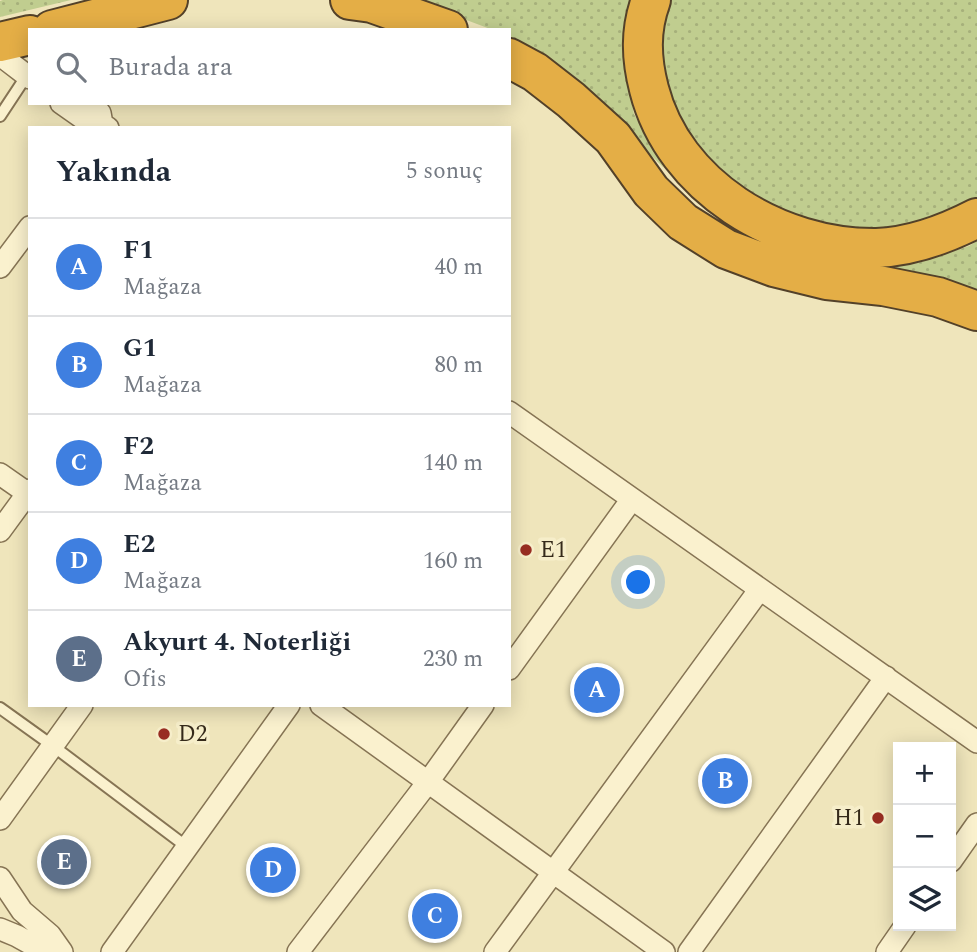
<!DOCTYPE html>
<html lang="tr">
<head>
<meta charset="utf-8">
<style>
	:root { --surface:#fff; --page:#f2f2f3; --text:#1f2937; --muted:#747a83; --line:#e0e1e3; --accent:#982d22 }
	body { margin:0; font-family:Spectral,serif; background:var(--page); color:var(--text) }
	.controls { position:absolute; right:21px; bottom:21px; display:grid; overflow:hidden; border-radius:0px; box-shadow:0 4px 18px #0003 }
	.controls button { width:63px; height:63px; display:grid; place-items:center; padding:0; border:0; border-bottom:2px solid var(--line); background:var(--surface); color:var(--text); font:35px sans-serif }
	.you { position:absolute; left:639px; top:583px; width:24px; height:24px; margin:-18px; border:5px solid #fff; border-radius:50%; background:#1a73e8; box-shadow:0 0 0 10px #1a73e833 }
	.badge { display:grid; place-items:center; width:46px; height:46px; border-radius:50%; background:var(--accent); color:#fff; font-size:23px; font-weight:700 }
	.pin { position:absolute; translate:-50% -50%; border:4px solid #fff; box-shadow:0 2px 7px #0006 }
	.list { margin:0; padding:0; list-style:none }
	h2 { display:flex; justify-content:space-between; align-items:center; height:91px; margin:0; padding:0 28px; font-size:30px }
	h2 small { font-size:23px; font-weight:400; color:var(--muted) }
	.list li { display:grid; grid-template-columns:46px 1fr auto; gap:21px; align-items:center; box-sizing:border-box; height:98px; padding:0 28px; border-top:2px solid var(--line) }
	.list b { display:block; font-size:26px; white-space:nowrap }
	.list p { margin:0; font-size:23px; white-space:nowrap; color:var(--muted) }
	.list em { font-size:23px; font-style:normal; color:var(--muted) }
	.icon { flex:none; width:38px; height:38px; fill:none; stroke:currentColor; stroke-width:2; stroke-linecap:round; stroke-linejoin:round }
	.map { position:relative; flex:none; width:977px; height:952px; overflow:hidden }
	.search { position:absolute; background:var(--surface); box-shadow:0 4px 18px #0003; left:28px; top:28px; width:483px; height:77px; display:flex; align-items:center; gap:18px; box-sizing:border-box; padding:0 24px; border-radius:0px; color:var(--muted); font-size:26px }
	.panel { position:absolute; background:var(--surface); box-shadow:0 4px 18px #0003; left:28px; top:126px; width:483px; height:581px; border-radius:0px }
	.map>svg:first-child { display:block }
</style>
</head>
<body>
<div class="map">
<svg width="977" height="952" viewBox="0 0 977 952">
	<defs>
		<pattern id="grass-dots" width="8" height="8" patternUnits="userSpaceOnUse" patternTransform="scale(1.75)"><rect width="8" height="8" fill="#c0cd8f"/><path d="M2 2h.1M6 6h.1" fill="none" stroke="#a6b07b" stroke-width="1.8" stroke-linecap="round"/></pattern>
	</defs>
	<rect width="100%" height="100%" fill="#efe5bb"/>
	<path fill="url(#grass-dots)" d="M 3,0 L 71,0 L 0,17 L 0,1 Z
		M 413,0 L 635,0 L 627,16 L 624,62 L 634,114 L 664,168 L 588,94 L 509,36 L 509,30 L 493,30 Z
		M 667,0 L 977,0 L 977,200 L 944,217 L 876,231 L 846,231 L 768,208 L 708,162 L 667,99 L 658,21 Z
		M 977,241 L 977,289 L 857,265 L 917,263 L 969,246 Z"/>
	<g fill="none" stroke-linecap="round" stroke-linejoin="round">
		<defs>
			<path id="lane" d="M 0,116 L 27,75
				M 0,708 L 53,746 L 187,847"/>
			<path id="street" d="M 0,55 L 30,78
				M 61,103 L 88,122 L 102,124 L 108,128
				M 90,103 L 100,113 L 102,124
				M 0,267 L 30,227
				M 509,412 L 977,742
				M 0,474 L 30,495
				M 0,531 L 30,490
				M 509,669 L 632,499
				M 321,705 L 664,952
				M 0,819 L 82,705
				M 951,861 L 977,824
				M 0,878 L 22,911 L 50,935 L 62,952
				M 0,929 L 17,936 L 33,945 L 52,952
				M 112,952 L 289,705
				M 298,952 L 428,782 L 483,705
				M 495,952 L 760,589
				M 689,952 L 886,677
				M 887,952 L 905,926"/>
			<path id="highway" d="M 350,0 L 372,3 L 448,30
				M 651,0 C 640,30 641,58 649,89 C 674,187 778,249 876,248 C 911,247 946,234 977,218
				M 52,30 L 168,0
				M 0,42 L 30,35
				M 509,58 L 535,72 L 571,100 L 613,138 L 651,191 L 683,222 L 726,249 L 774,267 L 827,280 L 883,286 L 938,297 L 977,311"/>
		</defs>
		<use href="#lane" stroke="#867454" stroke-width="14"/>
		<use href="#street" stroke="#867454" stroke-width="24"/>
		<use href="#highway" stroke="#534129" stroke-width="42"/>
		<use href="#lane" stroke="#faf1ce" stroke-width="10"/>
		<use href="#street" stroke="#faf1ce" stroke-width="21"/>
		<use href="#highway" stroke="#e4ae46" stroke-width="38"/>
	</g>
	<g fill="#982d22" stroke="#f6eeca" stroke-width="2.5">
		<circle cx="526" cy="550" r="7"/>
		<circle cx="164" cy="734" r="7"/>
		<circle cx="878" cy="818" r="7"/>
	</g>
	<g text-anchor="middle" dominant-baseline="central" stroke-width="7" stroke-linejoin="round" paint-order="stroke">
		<g font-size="23" fill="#352a1a" stroke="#f6eeca" text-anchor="start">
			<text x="540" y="550">E1</text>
			<text x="178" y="734">D2</text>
			<text x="864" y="818" text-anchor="end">H1</text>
		</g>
	</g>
</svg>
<div class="controls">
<button>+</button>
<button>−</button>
<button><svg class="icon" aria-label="layers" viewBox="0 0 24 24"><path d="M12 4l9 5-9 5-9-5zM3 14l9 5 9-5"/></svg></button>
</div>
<div class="you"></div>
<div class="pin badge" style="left:597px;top:690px;background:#3f7fe0">A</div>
<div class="pin badge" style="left:725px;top:781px;background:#3f7fe0">B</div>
<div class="pin badge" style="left:435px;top:916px;background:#3f7fe0">C</div>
<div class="pin badge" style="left:273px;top:870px;background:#3f7fe0">D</div>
<div class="pin badge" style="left:64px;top:862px;background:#5c6f8a">E</div>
<div class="search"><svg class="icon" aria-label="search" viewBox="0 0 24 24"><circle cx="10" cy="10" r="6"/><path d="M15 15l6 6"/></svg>Burada ara</div>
<section class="panel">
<h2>Yakında<small>5 sonuç</small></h2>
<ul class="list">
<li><span class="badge" style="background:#3f7fe0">A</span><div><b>F1</b><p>Mağaza</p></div><em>40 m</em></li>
<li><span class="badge" style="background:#3f7fe0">B</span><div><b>G1</b><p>Mağaza</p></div><em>80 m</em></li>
<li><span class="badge" style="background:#3f7fe0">C</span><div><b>F2</b><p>Mağaza</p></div><em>140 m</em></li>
<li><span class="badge" style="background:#3f7fe0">D</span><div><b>E2</b><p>Mağaza</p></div><em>160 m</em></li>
<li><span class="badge" style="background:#5c6f8a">E</span><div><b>Akyurt 4. Noterliği</b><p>Ofis</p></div><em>230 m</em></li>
</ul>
</section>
</div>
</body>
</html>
